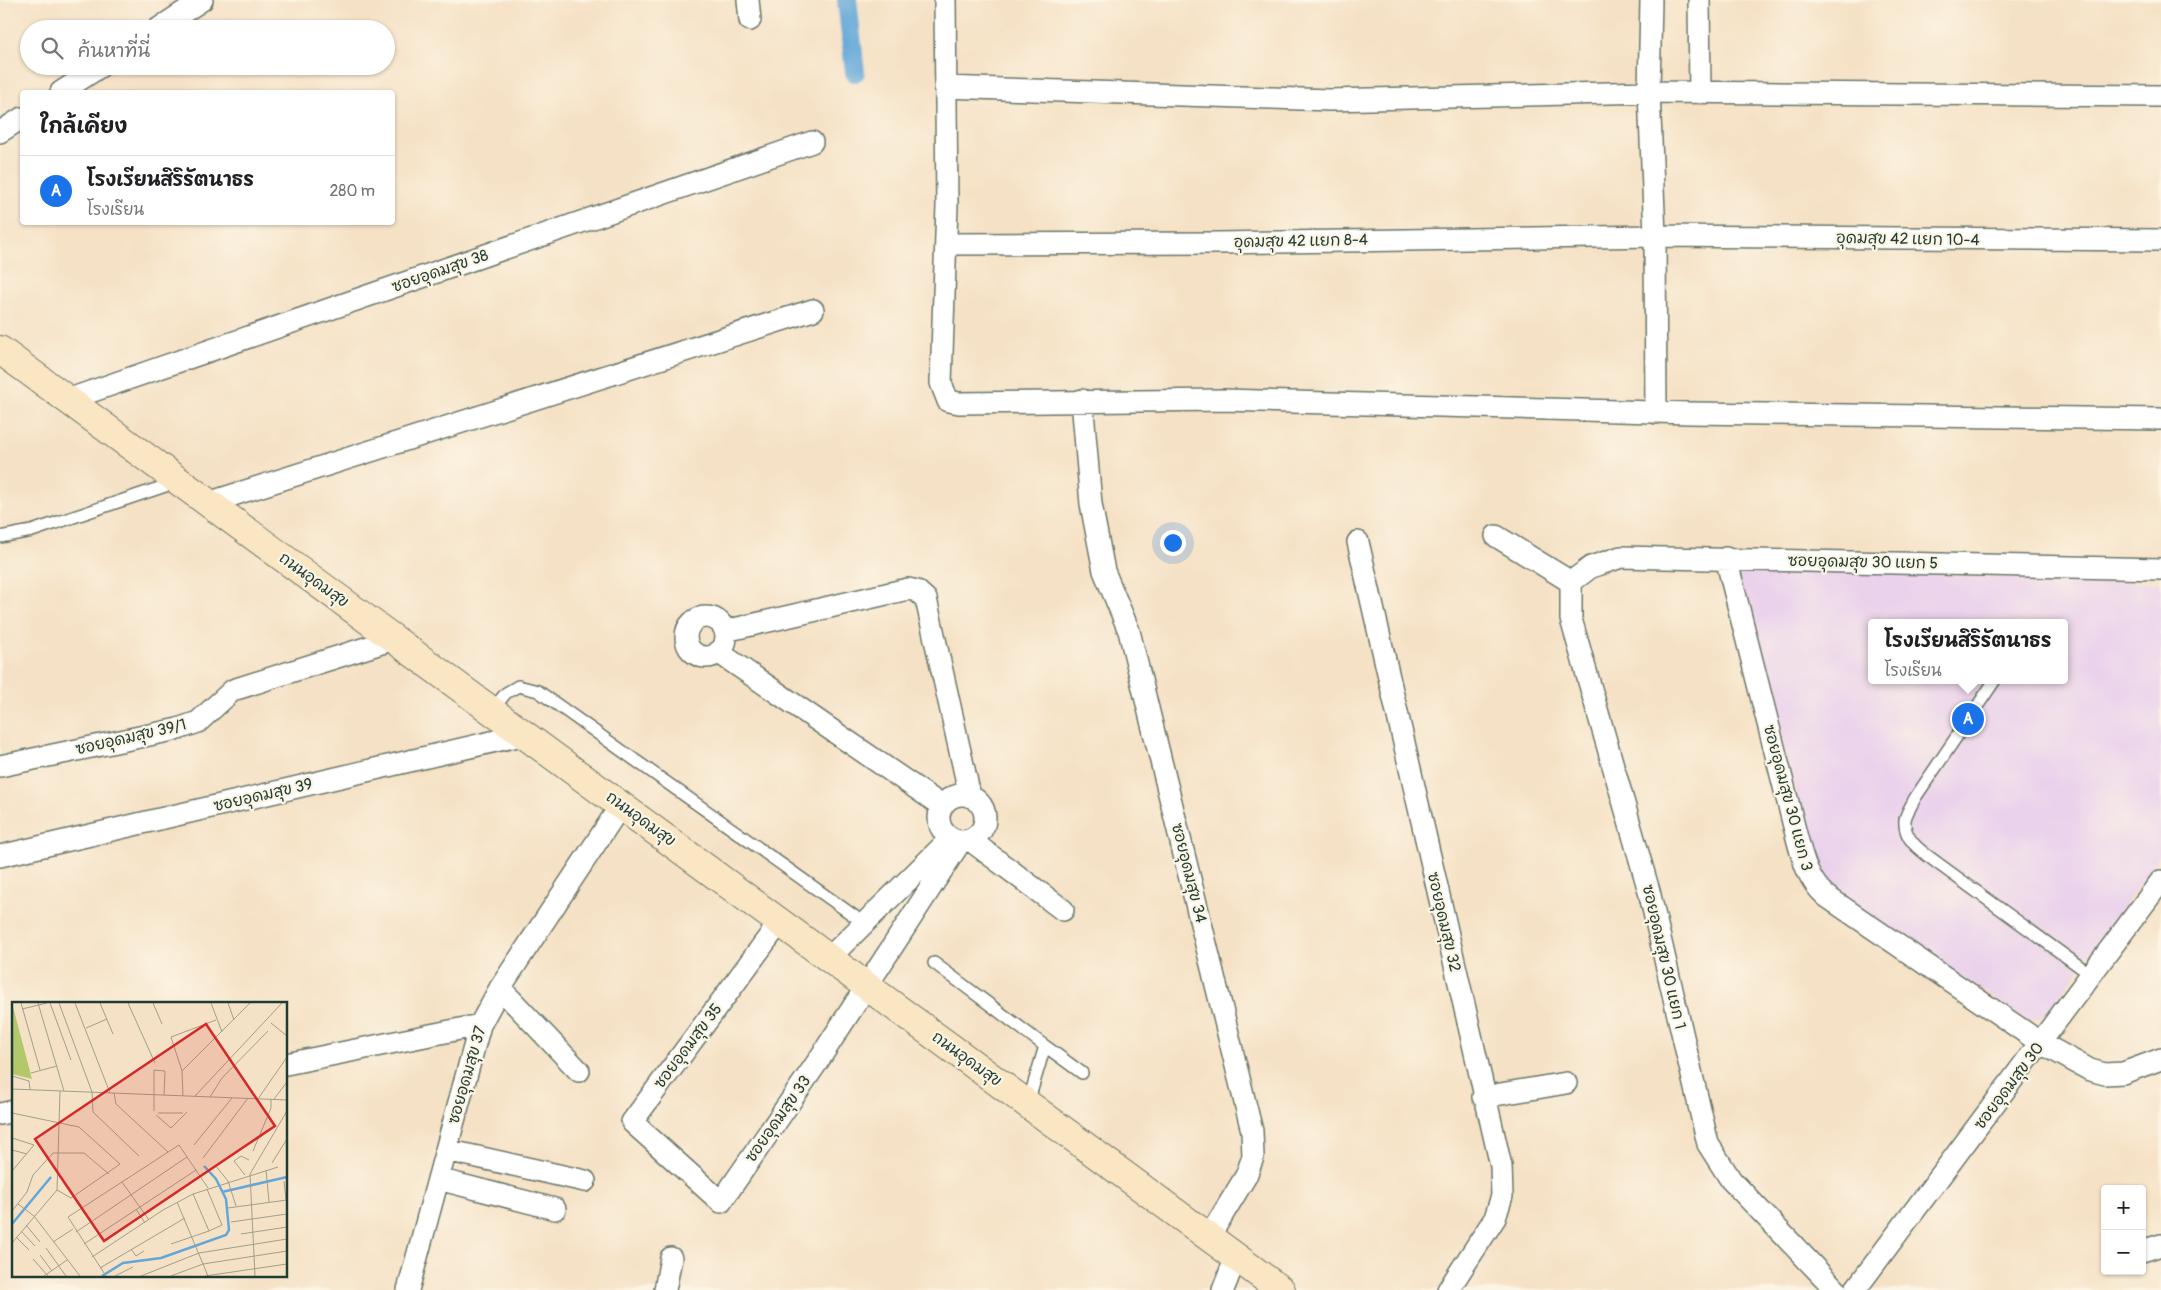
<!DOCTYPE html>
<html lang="th">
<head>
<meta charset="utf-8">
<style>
	:root { --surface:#fff; --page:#f2f2f2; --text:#202124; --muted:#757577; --line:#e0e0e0; --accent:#1a73e8 }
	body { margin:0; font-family:Pangolin,"Playpen Sans Thai",sans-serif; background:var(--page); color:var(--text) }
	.controls { position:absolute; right:15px; bottom:15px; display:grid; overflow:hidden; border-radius:5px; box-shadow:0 1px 4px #0004 }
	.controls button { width:45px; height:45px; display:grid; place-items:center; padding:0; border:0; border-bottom:1px solid var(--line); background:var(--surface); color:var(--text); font:25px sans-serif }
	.you { position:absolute; left:1172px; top:542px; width:18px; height:18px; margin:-12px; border:4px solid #fff; border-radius:50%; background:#1a73e8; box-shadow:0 0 0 8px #1a73e833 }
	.badge { display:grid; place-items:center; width:32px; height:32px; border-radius:50%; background:var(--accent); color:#fff; font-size:16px; font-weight:700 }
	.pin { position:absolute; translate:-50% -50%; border:2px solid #fff; box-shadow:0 1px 5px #0006 }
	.popup { position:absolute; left:1868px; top:619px; width:200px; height:65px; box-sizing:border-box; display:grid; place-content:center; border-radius:5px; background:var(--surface); filter:drop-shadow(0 1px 4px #0005); font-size:16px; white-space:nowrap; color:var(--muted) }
	.popup b { font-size:19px; color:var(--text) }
	.popup::after { content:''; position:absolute; left:50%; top:100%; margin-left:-10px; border:10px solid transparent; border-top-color:var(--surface) }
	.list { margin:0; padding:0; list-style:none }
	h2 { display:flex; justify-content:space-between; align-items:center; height:65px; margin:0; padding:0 20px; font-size:21px }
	h2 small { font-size:16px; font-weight:400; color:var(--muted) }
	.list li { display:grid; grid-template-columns:32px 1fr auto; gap:15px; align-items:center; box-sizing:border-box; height:70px; padding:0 20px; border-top:1px solid var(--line) }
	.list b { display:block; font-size:19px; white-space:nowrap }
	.list p { margin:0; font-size:16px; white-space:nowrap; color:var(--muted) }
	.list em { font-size:16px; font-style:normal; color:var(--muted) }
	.icon { flex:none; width:28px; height:28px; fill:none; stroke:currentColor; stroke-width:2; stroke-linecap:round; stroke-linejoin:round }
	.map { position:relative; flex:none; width:2161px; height:1290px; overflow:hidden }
	.search { position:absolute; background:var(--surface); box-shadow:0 1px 4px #0004; left:20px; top:20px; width:375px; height:55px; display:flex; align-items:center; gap:12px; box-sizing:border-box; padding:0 18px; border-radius:28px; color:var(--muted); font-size:19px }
	.panel { position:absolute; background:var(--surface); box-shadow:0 1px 4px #0004; left:20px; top:90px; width:375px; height:135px; border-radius:5px }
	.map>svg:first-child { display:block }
</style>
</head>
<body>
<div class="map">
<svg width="2161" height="1290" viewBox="0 0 2161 1290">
	<rect width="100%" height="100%" fill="#fcf5e5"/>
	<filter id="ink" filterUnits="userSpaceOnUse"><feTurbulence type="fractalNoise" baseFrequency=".02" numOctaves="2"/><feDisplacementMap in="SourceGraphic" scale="10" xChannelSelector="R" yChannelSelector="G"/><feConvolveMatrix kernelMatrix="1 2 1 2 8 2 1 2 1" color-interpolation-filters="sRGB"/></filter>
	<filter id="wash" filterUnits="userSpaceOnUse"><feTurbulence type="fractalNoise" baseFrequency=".0096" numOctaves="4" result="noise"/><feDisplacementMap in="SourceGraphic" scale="20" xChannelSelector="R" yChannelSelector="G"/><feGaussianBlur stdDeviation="1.12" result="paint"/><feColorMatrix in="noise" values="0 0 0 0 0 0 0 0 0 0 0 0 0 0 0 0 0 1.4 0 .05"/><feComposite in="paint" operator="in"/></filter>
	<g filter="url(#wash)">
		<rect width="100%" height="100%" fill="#f5e1c5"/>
		<path fill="#ead1ec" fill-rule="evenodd" d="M 1747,567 L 2161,583 L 2161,854 L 2045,1016 L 2027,1021 L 1819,880 L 1739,585 L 1739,573 ZM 1872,623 L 2064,623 L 2064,680 L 1872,680 Z"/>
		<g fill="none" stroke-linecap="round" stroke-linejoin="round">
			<path stroke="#63a7d8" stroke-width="20" d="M 847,0 L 855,72"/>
		</g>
	</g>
	<g filter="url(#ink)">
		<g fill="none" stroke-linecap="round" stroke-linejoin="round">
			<defs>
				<path id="service" d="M 0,537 L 32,531 L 177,482
					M 1995,680 L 1915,798 C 1912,805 1906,813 1905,820 C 1903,842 1926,854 1940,865 L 2090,974
					M 492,710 L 506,693 L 518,686 L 538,691 L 864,923
					M 934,963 L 1045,1046 L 1028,1103
					M 1045,1046 L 1082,1073"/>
				<path id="minor" d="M 748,0 L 750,20
					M 945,0 L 947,205 L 941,383 L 948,401 L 959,403 L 1223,400 L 1690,413 L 2161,419
					M 1651,0 L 1649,92 L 1655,236 L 1656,413
					M 1699,0 L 1700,93
					M 158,29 L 202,0
					M 945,87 L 1330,100 L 1649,92 L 2161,96
					M 61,92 L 101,66
					M 0,132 L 22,118
					M 947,244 L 1217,243 L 1655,236 L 2161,240
					M 67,400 L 812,142
					M 1082,400 L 1091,504 L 1104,571 L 1129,631 L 1252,1131 L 1253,1157 L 1246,1176 L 1209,1237
					M 208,503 L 813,310
					M 1496,536 L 1571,582
					M 1358,542 L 1501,1166 L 1502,1196 L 1495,1218 L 1448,1290
					M 1726,558 L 1796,834 C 1802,857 1807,879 1826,896 L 2041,1043 L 2090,1070 L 2105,1074 L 2123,1073 L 2161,1059
					M 1571,582 L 1571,619 L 1649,891 L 1708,1144 L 1731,1180 L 1836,1290
					M 1571,582 L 1591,567 L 1621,557 L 2161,569
					M686 637a20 20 0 1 1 40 0a20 20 0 1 1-40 0Z
					M 725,631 L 908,589 L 917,591 L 926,599 L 970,796
					M 718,652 L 942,806
					M 0,766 L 178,729 L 198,722 L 233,690 L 394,639
					M939 818a23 23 0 1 1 46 0a23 23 0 1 1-46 0Z
					M 970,840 L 1063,910
					M 0,856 L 526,734
					M 780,922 L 632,1122 L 721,1202 L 816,1064 L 961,841
					M 829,958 L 951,838
					M 500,988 L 579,1071
					M 286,1064 L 480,1025
					M 1483,1097 L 1566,1083
					M 0,1114 L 14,1111
					M 446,1150 L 585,1181
					M 438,1179 L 555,1209
					M 2142,1251 L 2161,1245
					M 408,1290 L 480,1025 L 500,988 L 621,805
					M 665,1290 L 671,1258
					M 1223,1290 L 1236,1257
					M 1855,1290 L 2161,881"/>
				<path id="secondary" d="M 0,350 L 1281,1290"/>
			</defs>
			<use href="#service" stroke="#6a7667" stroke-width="14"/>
			<use href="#minor" stroke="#6a7667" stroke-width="24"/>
			<use href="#secondary" stroke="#6a7667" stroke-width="30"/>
			<use href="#service" stroke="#fff" stroke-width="11"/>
			<use href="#minor" stroke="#fff" stroke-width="21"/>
			<use href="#secondary" stroke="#fbe6c4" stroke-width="28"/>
		</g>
	</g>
	<g text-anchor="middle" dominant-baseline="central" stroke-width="4.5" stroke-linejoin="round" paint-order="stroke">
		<g font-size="16" fill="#1f3d34" stroke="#fcf5e5">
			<text transform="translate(1908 239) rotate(1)">อุดมสุข 42 แยก 10-4</text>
			<text transform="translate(1301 241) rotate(-1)">อุดมสุข 42 แยก 8-4</text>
			<text transform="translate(440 271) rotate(-19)">ซอยอุดมสุข 38</text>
			<text transform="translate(1863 562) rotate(1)">ซอยอุดมสุข 30 แยก 5</text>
			<text transform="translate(314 580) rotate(36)">ถนนอุดมสุข</text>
			<text transform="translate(131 737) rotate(-13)">ซอยอุดมสุข 39/1</text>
			<text transform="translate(263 795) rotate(-13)">ซอยอุดมสุข 39</text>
			<text transform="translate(1788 798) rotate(75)">ซอยอุดมสุข 30 แยก 3</text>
			<text transform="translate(641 819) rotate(36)">ถนนอุดมสุข</text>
			<text transform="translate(1189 873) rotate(76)">ซอยอุดมสุข 34</text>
			<text transform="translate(1444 922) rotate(77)">ซอยอุดมสุข 32</text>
			<text transform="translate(1664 957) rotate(77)">ซอยอุดมสุข 30 แยก 1</text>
			<text transform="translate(688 1046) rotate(-53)">ซอยอุดมสุข 35</text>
			<text transform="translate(967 1059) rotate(36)">ถนนอุดมสุข</text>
			<text transform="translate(467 1075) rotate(-74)">ซอยอุดมสุข 37</text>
			<text transform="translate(2009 1086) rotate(-53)">ซอยอุดมสุข 30</text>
			<text transform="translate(778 1119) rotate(-55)">ซอยอุดมสุข 33</text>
		</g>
	</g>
	<g transform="translate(12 1002)">
		<rect width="275" height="275" fill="#f5e1c5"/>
		<path d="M 0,1 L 20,77 L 0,72 Z" fill="#b3c76b"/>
		<path fill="none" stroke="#63a7d8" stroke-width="2.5" d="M 210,190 L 275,175M 0,222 L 39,175M 90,274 L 111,261 L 149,256 L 214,233 L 217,228 L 214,197 L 204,177 L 192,164"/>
		<path fill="none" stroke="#9f9f8b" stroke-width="1" d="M 9,1 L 28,68M 26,1 L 52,89M 38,1 L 59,58M 47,1 L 80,90 L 81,110 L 127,154M 63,1 L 98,91M 88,1 L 101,32M 116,1 L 143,61M 141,1 L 150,22M 199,1 L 210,30M 216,1 L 222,18M 10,7 L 35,1M 259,21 L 275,34M 74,26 L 95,17M 170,69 L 238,1M 19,71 L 45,64M 0,74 L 17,79 L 18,88M 0,87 L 275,98M 102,91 L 104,102 L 156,150M 171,94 L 170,69 L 159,35 L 204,18M 183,94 L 270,1M 198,95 L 210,76 L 256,29M 246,97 L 275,55M 262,97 L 275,80M 142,109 L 142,68 L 153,69 L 152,93M 0,111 L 67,125 L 108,162M 146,111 L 171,111M 144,113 L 159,126 L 175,110 L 172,113M 0,136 L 22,143 L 0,169M 182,143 L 220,96M 0,148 L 15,152M 241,149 L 259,106 L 259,97M 191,156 L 236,96M 260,161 L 275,137M 203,163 L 216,179 L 224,204M 254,168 L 257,200M 238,172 L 243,274M 238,172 L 275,109M 233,173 L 222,159 L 229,154 L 237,158M 272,179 L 274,198M 110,180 L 137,218M 195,187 L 210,223 L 197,229M 45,188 L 59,196 L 108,162M 165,200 L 196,274M 6,202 L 22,214 L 68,274M 216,206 L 275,198M 124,207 L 133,221M 0,209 L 15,190 L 21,173 L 41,151 L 72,151 L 97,172M 219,220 L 275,212M 14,223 L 28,240M 9,229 L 23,244M 64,230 L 175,155M 229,232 L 275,225M 4,235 L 17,248M 41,240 L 61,227M 0,241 L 45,188 L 48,89M 72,242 L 184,168M 159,242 L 197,229 L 181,192M 34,246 L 54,274M 119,247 L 124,254 L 132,249M 28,253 L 40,269M 80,255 L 151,208 L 181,192 L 266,165M 21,257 L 36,274M 88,266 L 173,216M 32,274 L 55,258M 94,274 L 56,215 L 167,143 L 196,186M 103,274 L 121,265M 129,274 L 187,251 L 275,237M 159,274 L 191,262 L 275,249M 193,274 L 275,262"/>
		<path fill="#d62828" fill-opacity="0.15" stroke="#d62828" stroke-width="2.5" d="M 194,22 L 263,124 L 92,239 L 23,137 Z"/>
		<rect width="275" height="275" fill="none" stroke="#1f3d34" stroke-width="2.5"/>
	</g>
</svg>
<div class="controls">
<button>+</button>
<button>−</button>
</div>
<div class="you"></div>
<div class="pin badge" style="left:1968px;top:719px">A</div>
<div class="popup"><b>โรงเรียนสิริรัตนาธร</b>โรงเรียน</div>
<div class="search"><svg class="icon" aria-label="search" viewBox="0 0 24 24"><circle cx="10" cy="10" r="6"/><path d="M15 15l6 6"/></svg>ค้นหาที่นี่</div>
<section class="panel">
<h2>ใกล้เคียง<small></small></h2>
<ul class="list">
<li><span class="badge">A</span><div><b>โรงเรียนสิริรัตนาธร</b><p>โรงเรียน</p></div><em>280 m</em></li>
</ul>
</section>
</div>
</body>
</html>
